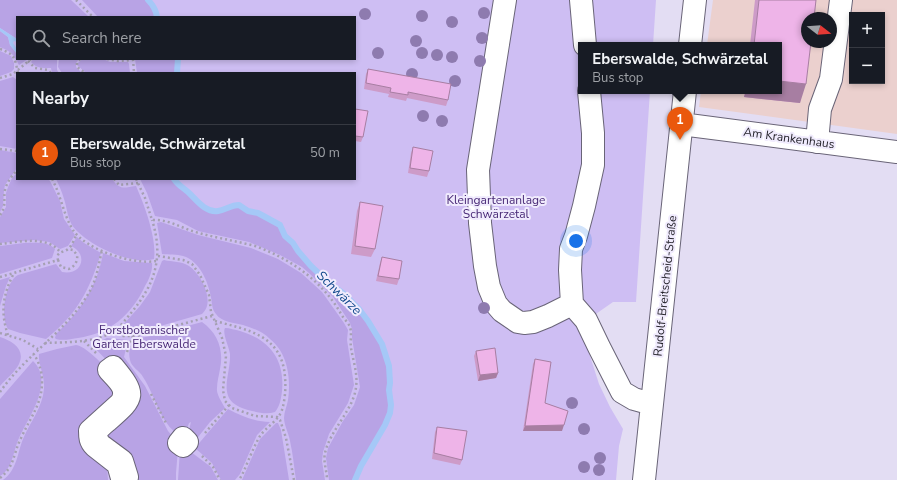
<!DOCTYPE html>
<html lang="en">
<head>
<meta charset="utf-8">
<style>
	:root { --surface:#171b24; --page:#242831; --text:#f1f3f6; --muted:#9ea1a6; --line:#363941; --accent:#ea580c }
	body { margin:0; font-family:"Nunito Sans",sans-serif; background:var(--page); color:var(--text) }
	.controls { position:absolute; right:12px; top:12px; display:grid; overflow:hidden; border-radius:0px; box-shadow:0 2px 6px #0003 }
	.controls button { width:36px; height:36px; display:grid; place-items:center; padding:0; border:0; border-bottom:1px solid var(--line); background:var(--surface); color:var(--text); font:20px sans-serif }
	.compass { position:absolute; left:801px; top:12px; width:36px; height:36px; border-radius:50%; background:var(--surface); box-shadow:0 2px 6px #0003; rotate:107deg }
	.you { position:absolute; left:576px; top:241px; width:14px; height:14px; margin:-10px; border:3px solid #fff; border-radius:50%; background:#1a73e8; box-shadow:0 0 0 6px #1a73e833 }
	.badge { display:grid; place-items:center; width:26px; height:26px; border-radius:50%; background:var(--accent); color:#fff; font-size:13px; font-weight:700 }
	.pin { position:absolute; translate:-50% -33px; filter:drop-shadow(0 1px 2px #0008) }
	.pin::after { content:''; position:absolute; top:21px; width:14px; height:12px; background:inherit; clip-path:polygon(0 0,100% 0,50% 100%) }
	.popup { position:absolute; left:578px; top:42px; width:204px; height:52px; box-sizing:border-box; display:grid; place-content:center; border-radius:0px; background:var(--surface); filter:drop-shadow(0 1px 3px #0005); font-size:13px; white-space:nowrap; color:var(--muted) }
	.popup b { font-size:15px; color:var(--text) }
	.popup::after { content:''; position:absolute; left:50%; top:100%; margin-left:-8px; border:8px solid transparent; border-top-color:var(--surface) }
	.list { margin:0; padding:0; list-style:none }
	h2 { display:flex; justify-content:space-between; align-items:center; height:52px; margin:0; padding:0 16px; font-size:17px }
	h2 small { font-size:13px; font-weight:400; color:var(--muted) }
	.list li { display:grid; grid-template-columns:26px 1fr auto; gap:12px; align-items:center; box-sizing:border-box; height:56px; padding:0 16px; border-top:1px solid var(--line) }
	.list b { display:block; font-size:15px; white-space:nowrap }
	.list p { margin:0; font-size:13px; white-space:nowrap; color:var(--muted) }
	.list em { font-size:13px; font-style:normal; color:var(--muted) }
	.icon { flex:none; width:22px; height:22px; fill:none; stroke:currentColor; stroke-width:2; stroke-linecap:round; stroke-linejoin:round }
	.map { position:relative; flex:none; width:897px; height:480px; overflow:hidden }
	.search { position:absolute; background:var(--surface); box-shadow:0 2px 6px #0003; left:16px; top:16px; width:340px; height:44px; display:flex; align-items:center; gap:10px; box-sizing:border-box; padding:0 14px; border-radius:0px; color:var(--muted); font-size:15px }
	.panel { position:absolute; background:var(--surface); box-shadow:0 2px 6px #0003; left:16px; top:72px; width:340px; height:108px; border-radius:0px }
	.map>svg:first-child { display:block }
</style>
</head>
<body>
<div class="map">
<svg width="897" height="480" viewBox="0 0 897 480">
	<rect width="100%" height="100%" fill="#e3ddf3"/>
	<path fill="#ebd0ce" fill-rule="evenodd" d="M 713,0 L 897,0 L 897,134 L 699,107 L 701,91 L 779,91 L 779,45 L 707,45 ZM 852,15 L 882,15 L 882,81 L 852,81 ZM 807,18 L 831,18 L 831,42 L 807,42 Z"/>
	<path fill="#cebef3" fill-rule="evenodd" d="M 0,0 L 656,0 L 653,45 L 581,45 L 581,91 L 650,91 L 636,302 L 613,302 L 580,325 L 599,384 L 610,407 L 623,429 L 619,446 L 616,480 L 0,480 ZM 17,17 L 355,17 L 355,59 L 17,59 ZM 17,73 L 355,73 L 355,179 L 17,179 Z"/>
	<path fill="#b8a3e5" d="M 0,0 L 71,0 L 89,17 L 17,17 L 17,39 L 0,28 Z
		M 82,0 L 148,0 L 156,10 L 157,17 L 98,17 Z
		M 0,31 L 8,37 L 10,45 L 17,54 L 17,59 L 28,59 L 19,65 C 13,54 12,52 0,47 Z
		M 0,51 L 11,56 L 14,63 L 14,69 L 11,72 L 0,76 Z
		M 33,59 L 57,59 L 57,70 L 59,73 L 52,73 L 51,68 C 43,68 37,69 31,62 Z
		M 59,59 L 79,59 L 76,63 L 76,67 L 82,73 L 62,73 L 58,67 Z
		M 82,59 L 103,59 L 110,62 L 128,62 L 129,64 L 130,73 L 86,73 L 77,65 L 78,63 Z
		M 135,59 L 178,59 L 177,73 L 137,73 Z
		M 13,77 L 17,80 L 17,149 L 0,146 L 0,81 Z
		M 0,150 L 17,153 L 17,168 L 5,185 L 4,190 L 3,206 L 0,212 Z
		M 17,173 L 17,179 L 48,179 L 50,181 L 60,201 L 64,219 L 75,235 L 68,246 L 60,249 L 49,242 L 34,240 L 0,243 L 0,217 L 6,207 L 6,193 L 8,187 L 12,178 Z
		M 56,179 L 112,179 C 120,190 123,188 136,186 C 144,204 157,238 154,259 C 131,266 85,244 72,225 C 67,216 67,208 64,199 C 62,192 59,185 56,179 Z
		M 140,179 L 174,179 C 178,185 182,187 188,192 C 196,199 205,213 218,211 C 225,210 231,205 239,205 L 276,222 L 280,225 L 285,236 L 293,243 L 298,251 L 311,266 L 329,283 L 344,294 L 359,309 L 376,334 L 385,351 L 389,366 L 390,381 L 389,390 L 391,405 L 390,413 L 385,425 L 361,466 L 355,480 L 329,480 L 326,458 L 328,448 L 343,421 L 354,405 L 360,387 L 352,338 L 352,329 L 350,323 L 333,297 L 309,273 L 302,267 L 280,255 L 249,242 L 198,231 L 177,220 L 155,216 L 147,193 Z
		M 161,222 L 198,235 L 251,248 L 278,259 L 301,273 L 322,292 L 344,323 L 348,330 L 347,340 L 354,385 L 348,403 L 329,434 L 323,452 L 322,461 L 325,480 L 296,480 C 294,467 293,454 290,441 C 289,434 284,425 284,418 C 284,412 287,406 288,400 C 291,379 288,353 270,339 C 263,332 253,328 243,325 C 235,323 221,322 216,314 C 212,310 212,303 211,297 C 208,282 200,261 183,256 C 177,254 169,255 162,254 L 157,223 Z
		M 77,237 L 84,243 L 101,253 C 89,291 78,313 46,339 L 20,333 L 8,329 C 0,317 5,282 18,275 L 56,264 L 62,272 C 82,276 89,254 71,246 Z
		M 24,243 C 34,243 48,241 55,249 L 52,258 L 0,274 L 0,246 Z
		M 103,253 L 124,261 L 152,263 C 153,270 149,280 145,286 C 131,316 110,333 78,338 C 71,339 63,341 56,339 L 55,338 L 56,334 C 80,312 98,285 103,253 Z
		M 164,260 C 172,262 182,261 189,266 C 201,274 216,302 202,314 L 143,331 L 133,333 L 123,331 L 121,329 L 122,326 L 140,306 L 150,292 L 162,261 Z
		M 10,277 L 6,286 L 0,306 L 0,280 Z
		M 202,322 C 218,333 224,351 220,369 C 219,375 217,382 217,388 C 216,394 222,402 225,408 L 210,422 L 191,446 L 188,434 L 191,422 L 189,423 L 184,437 C 161,429 156,396 143,377 C 140,371 131,367 130,360 C 128,352 130,345 134,339 L 151,336 Z
		M 225,328 C 230,328 235,330 240,331 C 270,340 285,360 282,391 C 281,399 280,406 275,412 C 266,415 257,412 248,410 C 214,401 231,377 230,354 C 229,347 222,333 225,328 Z
		M 0,337 C 12,341 26,349 19,364 C 15,372 6,379 0,386 Z
		M 107,338 L 128,340 L 124,357 L 145,386 L 168,431 L 175,439 L 178,449 L 176,473 L 176,480 L 127,480 L 97,442 L 124,406 L 112,366 L 92,345 Z
		M 76,345 C 88,346 113,376 122,385 L 98,423 L 107,466 L 108,480 L 3,480 C 17,470 17,454 23,439 C 30,422 43,407 44,388 C 45,376 38,364 39,354 L 57,349 Z
		M 33,361 C 55,382 28,418 19,438 C 13,451 13,468 0,476 L 0,399 Z
		M 228,409 C 241,416 255,422 270,422 L 257,435 L 240,474 L 235,480 L 221,480 L 212,463 L 195,448 Z
		M 276,423 L 278,423 L 281,430 L 289,480 L 242,480 L 260,439 Z
		M 183,446 L 211,467 L 218,480 L 178,480 L 180,450 Z"/>
	<path fill="#a5c8f7" d="M 0,28 L 17,39 L 17,42 L 14,41 L 13,43 L 17,49 L 17,54 L 10,45 L 8,37 L 0,31 Z"/>
	<g fill="none" stroke-linecap="round" stroke-linejoin="round">
		<path stroke="#a5c8f7" stroke-width="6" d="M 148,0 C 153,5 156,10 157,17
			M 177,73 L 178,59
			M 174,179 C 178,185 182,187 188,192 C 196,199 205,213 218,211 C 225,210 231,205 239,205 L 248,211 L 258,213 L 280,225 L 285,236 L 293,243 L 298,251 L 311,266 L 329,283 L 344,294 L 359,309 L 368,321 L 382,344 L 389,366 L 390,383 L 389,390 L 391,405 L 390,413 L 385,425 L 361,466 L 355,480"/>
		<defs>
			<path id="minor" d="M 505,0 L 478,170 L 480,223 L 485,266 L 489,287 L 496,304 L 502,311 L 518,322 L 524,323 L 533,322 L 548,316 L 572,304
				M 581,0 L 585,45
				M 690,45 L 695,0
				M 589,91 L 593,133 L 593,165 L 584,206 L 576,236 L 571,249 L 570,270 L 572,304 L 586,320 L 599,347 L 622,392 L 634,399 L 652,404
				M 681,124 L 897,152
				M 817,142 L 820,109 L 831,79 L 841,0
				M 113,367 C 137,396 134,397 107,421 C 102,425 97,429 95,435 L 99,444 L 122,461 L 127,477 L 122,478 L 118,464 L 95,446 C 90,441 90,437 90,431 L 121,403 C 130,389 118,380 109,370 Z
				M 183,438 L 187,442 L 183,446 L 179,443 Z
				M 644,480 L 685,91"/>
		</defs>
		<use href="#minor" stroke="#696477" stroke-width="24"/>
		<path stroke="#a5a0b2" stroke-width="2.5" stroke-dasharray="2 3" stroke-linecap="butt" d="M 76,0 L 93,17
			M 0,49 C 15,54 15,59 18,73
			M 80,59 L 77,63 L 77,67 L 85,73
			M 107,59 L 117,61 L 133,60
			M 133,59 L 134,73
			M 28,61 L 35,68 L 48,70 L 51,73
			M 0,78 L 13,74 L 31,59
			M 0,149 L 17,151
			M 52,179 C 61,195 63,214 73,230 C 86,250 133,265 156,261
			M 114,179 L 119,185 L 138,183
			M 136,179 L 145,198 L 152,220 C 170,219 182,229 199,233 C 217,238 236,241 255,246 C 289,258 321,280 340,312 C 342,317 348,322 350,327 C 352,333 350,341 351,348 C 353,360 358,374 356,387 C 354,409 330,430 325,453 C 323,462 327,471 327,480
			M 0,215 C 7,205 3,200 5,190 C 7,182 12,176 17,170
			M 0,244 C 19,242 47,235 60,252
			M 158,256 L 183,260 L 192,264 L 200,275 L 209,295 L 211,312 L 222,338 L 226,356 L 223,390 L 225,401 L 232,408 L 255,416 L 277,417 L 280,420 L 286,438 L 294,480
			M 58,260 L 61,267 L 69,269 C 75,266 78,261 77,255 L 73,250 L 68,249
			M 0,277 L 58,260 C 56,251 63,253 68,249 C 72,246 74,239 77,234
			M 215,321 C 248,330 282,335 285,377 C 286,388 285,400 282,410 C 278,421 266,427 260,436 C 253,448 248,462 242,475 L 239,480
			M 114,331 L 123,336 L 137,336 L 212,316
			M 0,333 L 23,340 L 38,349
			M 8,335 C 0,312 3,294 14,273
			M 84,341 L 96,353
			M 45,343 C 66,342 96,343 114,331 C 120,327 126,319 131,313 C 155,284 164,257 152,220
			M 127,352 L 133,336
			M 0,392 C 26,354 69,330 91,289 C 97,277 99,263 102,250
			M 151,394 L 167,425
			M 205,433 L 229,405
			M 202,456 L 213,467 L 220,480
			M 0,478 C 15,466 13,454 21,438 C 32,414 46,399 41,371 C 39,365 38,359 33,354"/>
		<use href="#minor" stroke="#fff" stroke-width="22"/>
	</g>
	<g fill="#8e7baf">
		<circle cx="484" cy="13" r="6"/>
		<circle cx="365" cy="14" r="6"/>
		<circle cx="422" cy="16" r="6"/>
		<circle cx="452" cy="22" r="6"/>
		<circle cx="482" cy="38" r="6"/>
		<circle cx="416" cy="41" r="6"/>
		<circle cx="378" cy="53" r="6"/>
		<circle cx="422" cy="53" r="6"/>
		<circle cx="437" cy="55" r="6"/>
		<circle cx="452" cy="57" r="6"/>
		<circle cx="480" cy="61" r="6"/>
		<circle cx="412" cy="74" r="6"/>
		<circle cx="455" cy="81" r="6"/>
		<circle cx="423" cy="116" r="6"/>
		<circle cx="442" cy="121" r="6"/>
		<circle cx="484" cy="308" r="6"/>
		<circle cx="572" cy="403" r="6"/>
		<circle cx="584" cy="429" r="6"/>
		<circle cx="600" cy="458" r="6"/>
		<circle cx="584" cy="467" r="6"/>
		<circle cx="599" cy="470" r="6"/>
	</g>
	<path fill="#cd9bc8" d="M 755,0 L 816,0 L 800,103 L 744,97 L 745,91 L 779,91 L 779,45 L 750,45 Z
		M 368,69 L 448,100 L 446,106 L 407,98 L 406,101 L 388,97 L 389,94 L 364,89 L 366,74 Z
		M 355,109 L 363,137 L 361,142 L 355,141 Z
		M 413,147 L 429,171 L 427,177 L 408,173 L 411,153 Z
		M 360,202 L 375,249 L 371,257 L 351,254 L 357,211 Z
		M 382,257 L 399,279 L 397,285 L 376,281 L 380,263 Z
		M 476,351 L 498,373 L 496,378 L 478,381 L 474,356 Z
		M 535,359 L 545,403 L 562,431 L 523,431 L 533,364 Z
		M 437,427 L 462,460 L 460,465 L 432,459 L 435,432 Z"/>
	<path fill="#a77ea2" d="M 779,81 L 806,84 L 800,103 L 744,97 L 746,91 L 779,91 Z
		M 498,373 L 496,378 L 478,381 L 480,375 Z
		M 564,425 L 562,431 L 523,431 L 525,426 Z"/>
	<path fill="#eeb4e8" stroke="#a77ea2" d="M 759,0 L 816,0 L 814,18 L 807,18 L 807,42 L 811,42 L 806,84 L 779,81 L 779,45 L 754,45 Z
		M 368,69 L 451,84 L 448,100 L 408,92 L 408,95 L 390,92 L 391,88 L 366,83 Z
		M 355,109 L 368,111 L 363,137 L 355,136 Z
		M 413,147 L 433,151 L 429,171 L 410,168 Z
		M 360,202 L 383,206 L 375,249 L 355,246 Z
		M 382,257 L 402,261 L 399,279 L 378,276 Z
		M 495,348 L 498,373 L 480,375 L 476,351 Z
		M 535,359 L 551,362 L 545,403 L 568,411 L 564,425 L 525,426 Z
		M 437,427 L 467,431 L 462,460 L 434,453 Z"/>
	<g text-anchor="middle" dominant-baseline="central" stroke-width="4" stroke-linejoin="round" paint-order="stroke">
		<g font-size="12" fill="#211f27" stroke="#f0ebfd">
			<text transform="translate(789 138) rotate(8)">Am Krankenhaus</text>
			<text transform="translate(665 286) rotate(-84)">Rudolf-Breitscheid-Straße</text>
		</g>
		<g font-size="12" fill="#492a77" stroke="#f0ebfd">
			<text x="496" y="200">Kleingartenanlage<tspan x="496" dy="14">Schwärzetal</tspan></text>
			<text x="144" y="330">Forstbotanischer<tspan x="144" dy="14">Garten Eberswalde</tspan></text>
		</g>
		<g font-size="13" font-style="italic" fill="#0f488b" stroke="#f0ebfd">
			<text transform="translate(339 293) rotate(44)">Schwärze</text>
		</g>
	</g>
</svg>
<div class="controls">
<button>+</button>
<button>−</button>
</div>
<svg class="compass" viewBox="-18 -18 36 36"><path d="M0-13l5 13h-10z" fill="#e53935"/><path d="M0 13l5-13h-10z" fill="#9ea1a6"/></svg>
<div class="you"></div>
<div class="pin badge" style="left:680px;top:140px">1</div>
<div class="popup"><b>Eberswalde, Schwärzetal</b>Bus stop</div>
<div class="search"><svg class="icon" aria-label="search" viewBox="0 0 24 24"><circle cx="10" cy="10" r="6"/><path d="M15 15l6 6"/></svg>Search here</div>
<section class="panel">
<h2>Nearby<small></small></h2>
<ul class="list">
<li><span class="badge">1</span><div><b>Eberswalde, Schwärzetal</b><p>Bus stop</p></div><em>50 m</em></li>
</ul>
</section>
</div>
</body>
</html>
